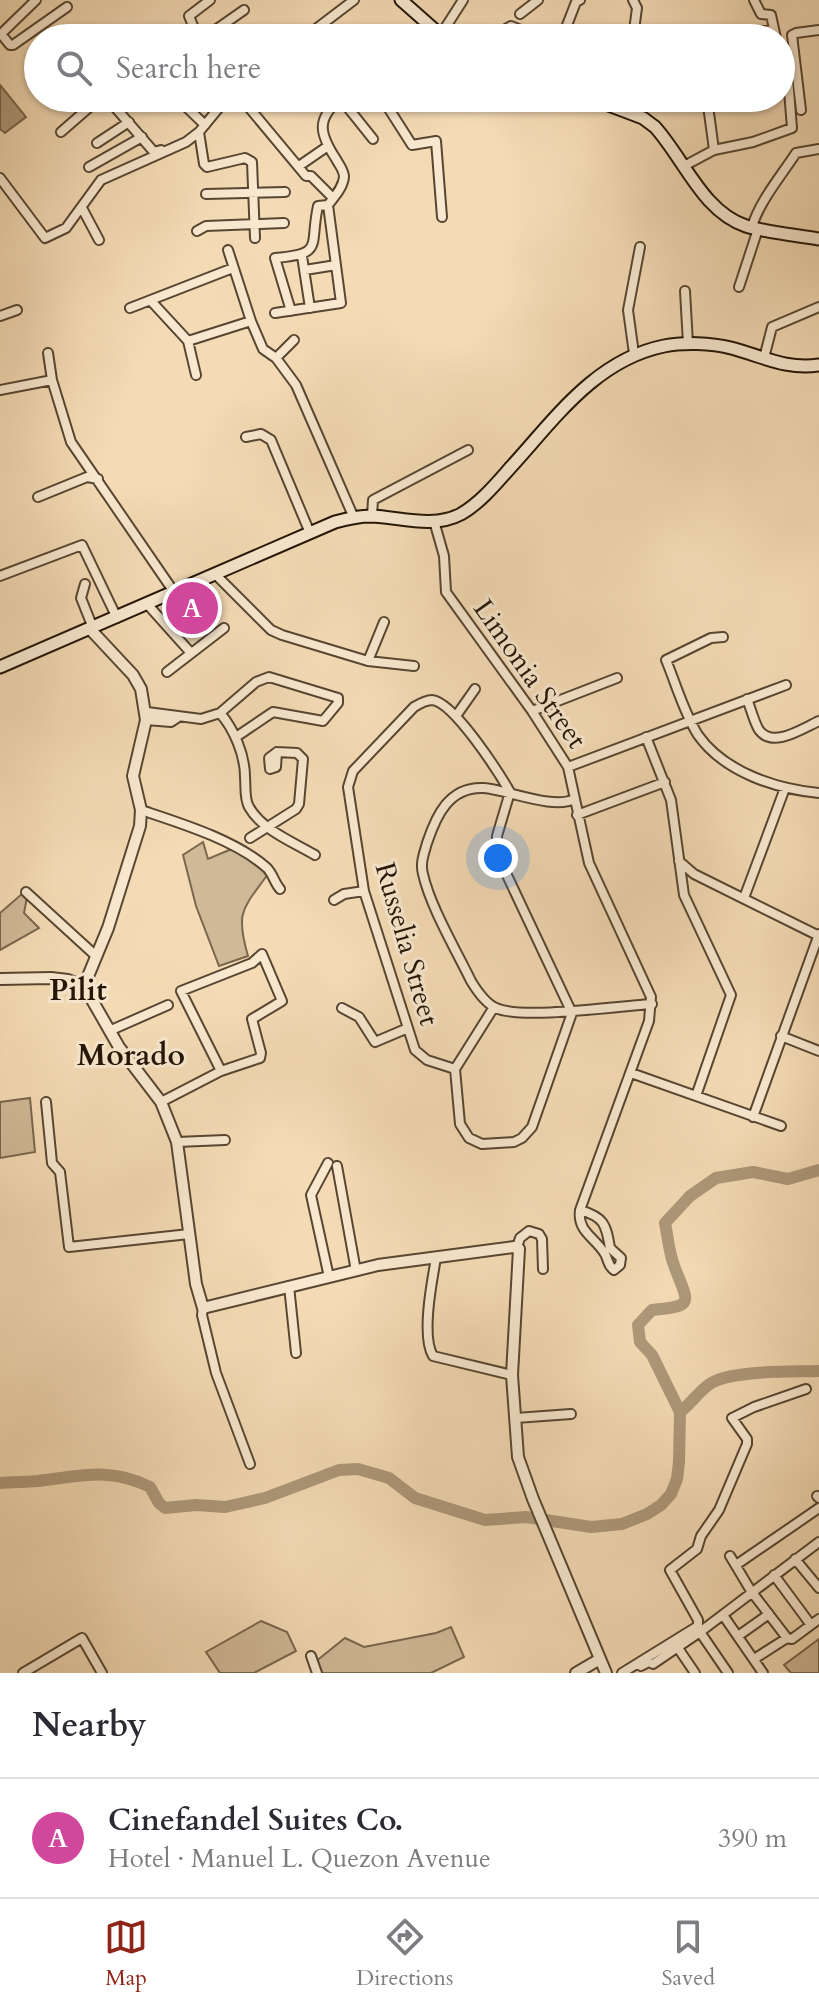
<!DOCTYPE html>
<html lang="en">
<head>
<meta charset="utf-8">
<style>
	:root { --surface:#fff; --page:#f2f2f3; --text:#2b2b33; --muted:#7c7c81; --line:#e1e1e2; --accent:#8f2418 }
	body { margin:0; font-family:Cardo,serif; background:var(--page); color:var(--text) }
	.you { position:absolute; left:498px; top:858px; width:28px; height:28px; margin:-20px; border:6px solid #fff; border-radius:50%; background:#1a73e8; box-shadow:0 0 0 12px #1a73e833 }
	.badge { display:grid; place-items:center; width:52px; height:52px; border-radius:50%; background:var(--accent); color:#fff; font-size:26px; font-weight:700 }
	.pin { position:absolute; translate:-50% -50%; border:4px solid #fff; box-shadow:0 2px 8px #0006 }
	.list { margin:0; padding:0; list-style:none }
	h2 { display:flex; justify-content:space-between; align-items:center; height:104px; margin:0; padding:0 32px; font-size:34px }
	h2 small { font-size:26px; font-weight:400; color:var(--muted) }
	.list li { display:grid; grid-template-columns:52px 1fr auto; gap:24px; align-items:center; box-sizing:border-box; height:120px; padding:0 32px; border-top:2px solid var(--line) }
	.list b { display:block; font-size:30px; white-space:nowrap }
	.list p { margin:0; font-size:26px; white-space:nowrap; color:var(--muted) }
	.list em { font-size:26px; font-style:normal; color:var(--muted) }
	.icon { flex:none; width:44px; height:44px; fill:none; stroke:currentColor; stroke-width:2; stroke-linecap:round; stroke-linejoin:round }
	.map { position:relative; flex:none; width:819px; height:1673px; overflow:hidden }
	.search { position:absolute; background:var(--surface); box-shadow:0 2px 6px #0004; left:24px; right:24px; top:24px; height:88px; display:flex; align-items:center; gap:20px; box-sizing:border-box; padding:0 28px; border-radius:44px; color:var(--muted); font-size:30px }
	.sheet { height:224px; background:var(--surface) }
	nav { display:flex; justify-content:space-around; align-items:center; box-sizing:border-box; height:112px; border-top:2px solid var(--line); background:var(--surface); font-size:22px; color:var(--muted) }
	nav a { display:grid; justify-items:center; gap:4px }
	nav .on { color:var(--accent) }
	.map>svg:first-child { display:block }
</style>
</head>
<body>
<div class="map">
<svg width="819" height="1673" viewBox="0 0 819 1673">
	<rect width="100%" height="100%" fill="#f4dbb5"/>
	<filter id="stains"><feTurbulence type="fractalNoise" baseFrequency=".0025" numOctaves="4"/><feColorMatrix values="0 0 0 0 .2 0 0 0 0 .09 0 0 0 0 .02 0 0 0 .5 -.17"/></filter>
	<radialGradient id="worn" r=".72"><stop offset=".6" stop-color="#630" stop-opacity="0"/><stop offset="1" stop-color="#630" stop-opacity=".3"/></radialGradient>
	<path fill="#d0b997" stroke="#7a674e" stroke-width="2" d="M 203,842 L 208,859 L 234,848 L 268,874 C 243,909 235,911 248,956 L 219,966 L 196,906 L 183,855 Z
		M 23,893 L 27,897 L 24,913 L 39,928 L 0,950 L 0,913 Z
		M 30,1098 L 35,1152 L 0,1158 L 0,1102 Z
		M 261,1621 L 287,1632 L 296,1651 L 254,1673 L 220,1673 L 206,1652 Z
		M 451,1627 L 464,1657 L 431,1673 L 319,1673 L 315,1662 L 345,1638 L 364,1647 L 436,1633 Z
		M 819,1639 L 819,1673 L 791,1673 L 784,1665 Z"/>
	<path fill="#ad9879" stroke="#76644b" stroke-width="2" d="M 0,85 L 26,117 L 5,133 L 0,129 Z"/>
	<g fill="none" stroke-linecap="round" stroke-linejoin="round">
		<path stroke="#ad9879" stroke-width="12" d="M 680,1412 L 652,1355 L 640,1342 L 638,1325 L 652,1310 C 696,1306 688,1303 675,1268 C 669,1254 668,1238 665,1223 L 690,1196 L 716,1178 L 753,1172 L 788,1179 L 819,1170
			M 0,1483 C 13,1482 26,1482 38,1481 C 80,1476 111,1467 150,1487 L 159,1503 L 165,1508 L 196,1505 L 225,1507 L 265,1498 L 339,1470 L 358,1469 L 389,1478 L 415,1498 L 485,1520 L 526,1517 L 591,1527 L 622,1524 L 647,1514 L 661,1505 L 671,1494 L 677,1479 L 679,1462 L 680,1412 C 692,1403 700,1389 713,1382 C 737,1370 791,1372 819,1371"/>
		<defs>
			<path id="minor" d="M 36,0 L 1,34 L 10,45 L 13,45 L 67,7
				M 633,0 L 637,8 L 633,38
				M 754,0 L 761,14 L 771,15 L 776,38
				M 520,14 L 538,0
				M 750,32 L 774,30
				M 440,36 L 463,0
				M 198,38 L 189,16 L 210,0
				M 204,38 L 244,10
				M 304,38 L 354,0
				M 419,38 L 428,26
				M 501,38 L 506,29 L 511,26 L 541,38
				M 562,38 L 576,2 L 580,0
				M 107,98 L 154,152 L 161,150
				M 177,98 L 205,125
				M 241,98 L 306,176 L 311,176 L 333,198
				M 382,98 L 412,145 L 436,141 L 442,217
				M 707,98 L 714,150
				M 341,99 L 373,139
				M 801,110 L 792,35 L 796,33 L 819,30
				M 61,132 L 100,98
				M 199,132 L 204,164 L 207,167 L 245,158 L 252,162 L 255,238
				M 97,143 L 129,122
				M 299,166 L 328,146
				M 684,166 L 714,150 L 753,142 L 792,128 L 786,53 L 781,51
				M 89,167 L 142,137
				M 0,178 L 45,238 L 66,228 L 101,180 L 186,142 L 199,132 L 227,98
				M 206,194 L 285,192
				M 82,208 L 99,240
				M 752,227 C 759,202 781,176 796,153 L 819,149
				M 197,231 L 206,226 L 284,223
				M 228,250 L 251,321 L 263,349 L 276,358 L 296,385 L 354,518
				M 302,256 L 310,308
				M 305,270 L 336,265
				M 739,287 L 758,229
				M 685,291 L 688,344
				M 152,302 L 188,341 L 196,375
				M 130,308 L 233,268
				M 291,311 L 275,258 C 325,254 309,246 318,206 L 328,205 C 334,197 343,188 344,177 C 344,170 339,165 336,159 C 319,133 316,119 341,98
				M 275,313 L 341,303 L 328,205
				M 0,316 L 17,310
				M 188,341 L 251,321
				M 48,353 L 52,380 L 71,442 L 174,592
				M 634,354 L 628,310 L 640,247
				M 276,358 L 294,340
				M 764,358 L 772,327 L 819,307
				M 0,390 L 52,380
				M 246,437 L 261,434 L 271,440 L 310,533
				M 38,497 L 87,477 L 98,479
				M 372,516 L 373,500 L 468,450
				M 434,521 L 444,556 L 446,592 L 532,711 L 568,767 L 589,863 L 651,997 L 649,1021 L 580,1210 C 577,1232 595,1237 605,1254 C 609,1261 607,1265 614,1270 L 620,1265 L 621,1258 L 610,1248
				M 216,575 L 271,630 L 282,635 L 368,661 L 414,666
				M 0,576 L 82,545 L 117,618
				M 85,584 L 81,598 L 93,628
				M 148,605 L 191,653
				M 723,637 L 711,638 L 666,660 C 676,684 684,713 698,735 C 724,772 776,789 819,793
				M 368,661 L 384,622
				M 167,672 L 224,628
				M 747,699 C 751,709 754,722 759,730 C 773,749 803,728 819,721
				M 532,711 L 617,678
				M 147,712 L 201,719 L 220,713 C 234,729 245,755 245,777 C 246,787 244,798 249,807 C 262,830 293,842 315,855
				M 220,713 L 256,682 L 269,677 L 338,698 L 338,703 L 323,721 L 273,712 L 236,737
				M 456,716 L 475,689
				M 146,720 L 171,722 L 177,718
				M 646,737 L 671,800 L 684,895 L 731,995 L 696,1096
				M 568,767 L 786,685
				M 574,799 C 554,810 508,790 484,788 C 449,786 436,816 427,843 C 424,854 420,863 423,874 C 430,906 456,950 471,981 C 477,991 485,1003 496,1008 C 522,1020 619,1006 652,1004
				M 141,810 C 180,823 236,840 267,868 C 273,874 274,882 280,889
				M 577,815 L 665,782
				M 250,838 L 296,809 L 299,804 L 303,759 L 297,753 L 277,752 L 269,758 L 270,769 L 276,767 L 277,752
				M 679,861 L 694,874 L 819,936
				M 26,892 L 96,956
				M 744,898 L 785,788
				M 334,900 L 344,894 L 364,891
				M 342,1008 L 359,1017 L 375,1042 L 408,1028
				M 109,1031 L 168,1005
				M 781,1036 L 819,1051
				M 455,1069 L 427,1060 L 415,1050 L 364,891 L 348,787 L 353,771 L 414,707 C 419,704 426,700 432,700 C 454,702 499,773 510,792 L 497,836 L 497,854 L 572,1013 L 532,1127 L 522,1138 L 514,1142 L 482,1144 L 469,1138 L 460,1124 L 455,1069 L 494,1007
				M 631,1073 L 781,1126
				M 46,1102 L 52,1163 L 60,1172 L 69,1247 L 189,1234
				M 161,1102 L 221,1071 L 260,1058 L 261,1053 L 252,1019 L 282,1001 L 262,954 L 252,963 L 181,991 L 221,1071
				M 753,1117 L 819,934
				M 177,1142 L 225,1140
				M 328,1163 L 311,1195 L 329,1277
				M 337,1166 L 356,1271
				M 580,1210 C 604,1217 606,1224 610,1248
				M 517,1247 L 520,1238 L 529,1231 L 539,1234 L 542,1239 L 543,1269
				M 436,1258 C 432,1281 421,1336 433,1356 L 512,1375
				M 289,1286 L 296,1353
				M 203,1308 L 202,1315 L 216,1373 L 250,1464
				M 516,1418 L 571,1414
				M 817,1496 L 819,1498
				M 730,1556 L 751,1591 L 787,1638
				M 795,1559 L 819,1588
				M 736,1565 L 819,1508
				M 774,1575 L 811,1625
				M 723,1615 L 763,1673
				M 700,1632 L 728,1673
				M 738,1636 L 769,1614
				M 678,1648 L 695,1673
				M 311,1656 L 317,1673
				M 754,1659 L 787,1638 L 792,1639 L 819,1619
				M 641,1666 L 649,1662 L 653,1664 L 700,1632 L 819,1542
				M 23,1673 L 82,1638 L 102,1673
				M 622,1673 L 698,1626 L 698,1620 L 670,1570 L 697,1549 L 701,1536 L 719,1510 L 747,1444 L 747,1439 L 732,1418 L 754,1407 L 806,1389"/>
			<path id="tertiary" d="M 0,979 L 51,978 L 68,980 L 84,986 L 119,1047 L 161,1102 L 177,1142 L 196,1284 L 203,1308 L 378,1265 L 514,1247 L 519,1249 L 512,1375 L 518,1457 L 533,1499 L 606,1673
				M 84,986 L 108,928 L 140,826 L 141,810 L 133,776 L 146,720 L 141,689 L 133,675 L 90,629
				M 576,1673 L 600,1659"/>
			<path id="secondary" d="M 401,0 L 444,38
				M 590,98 L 643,118 L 655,127 C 684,159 703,212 746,226 C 769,233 795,235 819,239
				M 0,667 L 335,522 C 346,519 358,516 371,516 C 400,517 433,529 461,514 C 480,503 495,485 510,468 C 554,420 595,360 664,346 C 684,342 711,343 731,348 C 762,356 786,370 819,365"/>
		</defs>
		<use href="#minor" stroke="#574631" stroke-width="12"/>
		<use href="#tertiary" stroke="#574631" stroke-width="14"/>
		<use href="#secondary" stroke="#231505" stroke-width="15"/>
		<use href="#minor" stroke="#f8e8cf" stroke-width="8"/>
		<use href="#tertiary" stroke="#f8e8cf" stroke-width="10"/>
		<use href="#secondary" stroke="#f8e8cf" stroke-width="11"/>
	</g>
	<g text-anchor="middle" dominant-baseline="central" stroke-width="6" stroke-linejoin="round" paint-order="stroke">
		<g font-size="28" fill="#231505" stroke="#f8e8cf">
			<text transform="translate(530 674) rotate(55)">Limonia Street</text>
			<text transform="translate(407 944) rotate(74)">Russelia Street</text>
		</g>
		<g font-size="30" font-weight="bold" fill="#231505" stroke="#f8e8cf">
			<text x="78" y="990">Pilit</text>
			<text x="131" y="1055">Morado</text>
		</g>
	</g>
	<rect width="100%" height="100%" filter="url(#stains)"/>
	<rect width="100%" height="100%" fill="url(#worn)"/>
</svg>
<div class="you"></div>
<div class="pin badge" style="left:192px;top:608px;background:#d1479c">A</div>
<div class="search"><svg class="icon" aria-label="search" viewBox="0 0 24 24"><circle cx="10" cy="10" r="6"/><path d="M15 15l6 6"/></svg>Search here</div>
</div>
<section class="sheet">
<h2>Nearby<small></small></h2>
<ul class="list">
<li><span class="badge" style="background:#d1479c">A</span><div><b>Cinefandel Suites Co.</b><p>Hotel · Manuel L. Quezon Avenue</p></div><em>390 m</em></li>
</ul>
</section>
<nav>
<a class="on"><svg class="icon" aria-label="map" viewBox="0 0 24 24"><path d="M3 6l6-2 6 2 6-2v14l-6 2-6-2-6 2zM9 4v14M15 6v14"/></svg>Map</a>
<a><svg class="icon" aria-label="directions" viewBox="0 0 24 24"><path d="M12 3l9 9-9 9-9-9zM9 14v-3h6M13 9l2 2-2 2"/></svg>Directions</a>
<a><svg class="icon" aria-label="saved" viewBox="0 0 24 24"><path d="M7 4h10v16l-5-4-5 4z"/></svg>Saved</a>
</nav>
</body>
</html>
